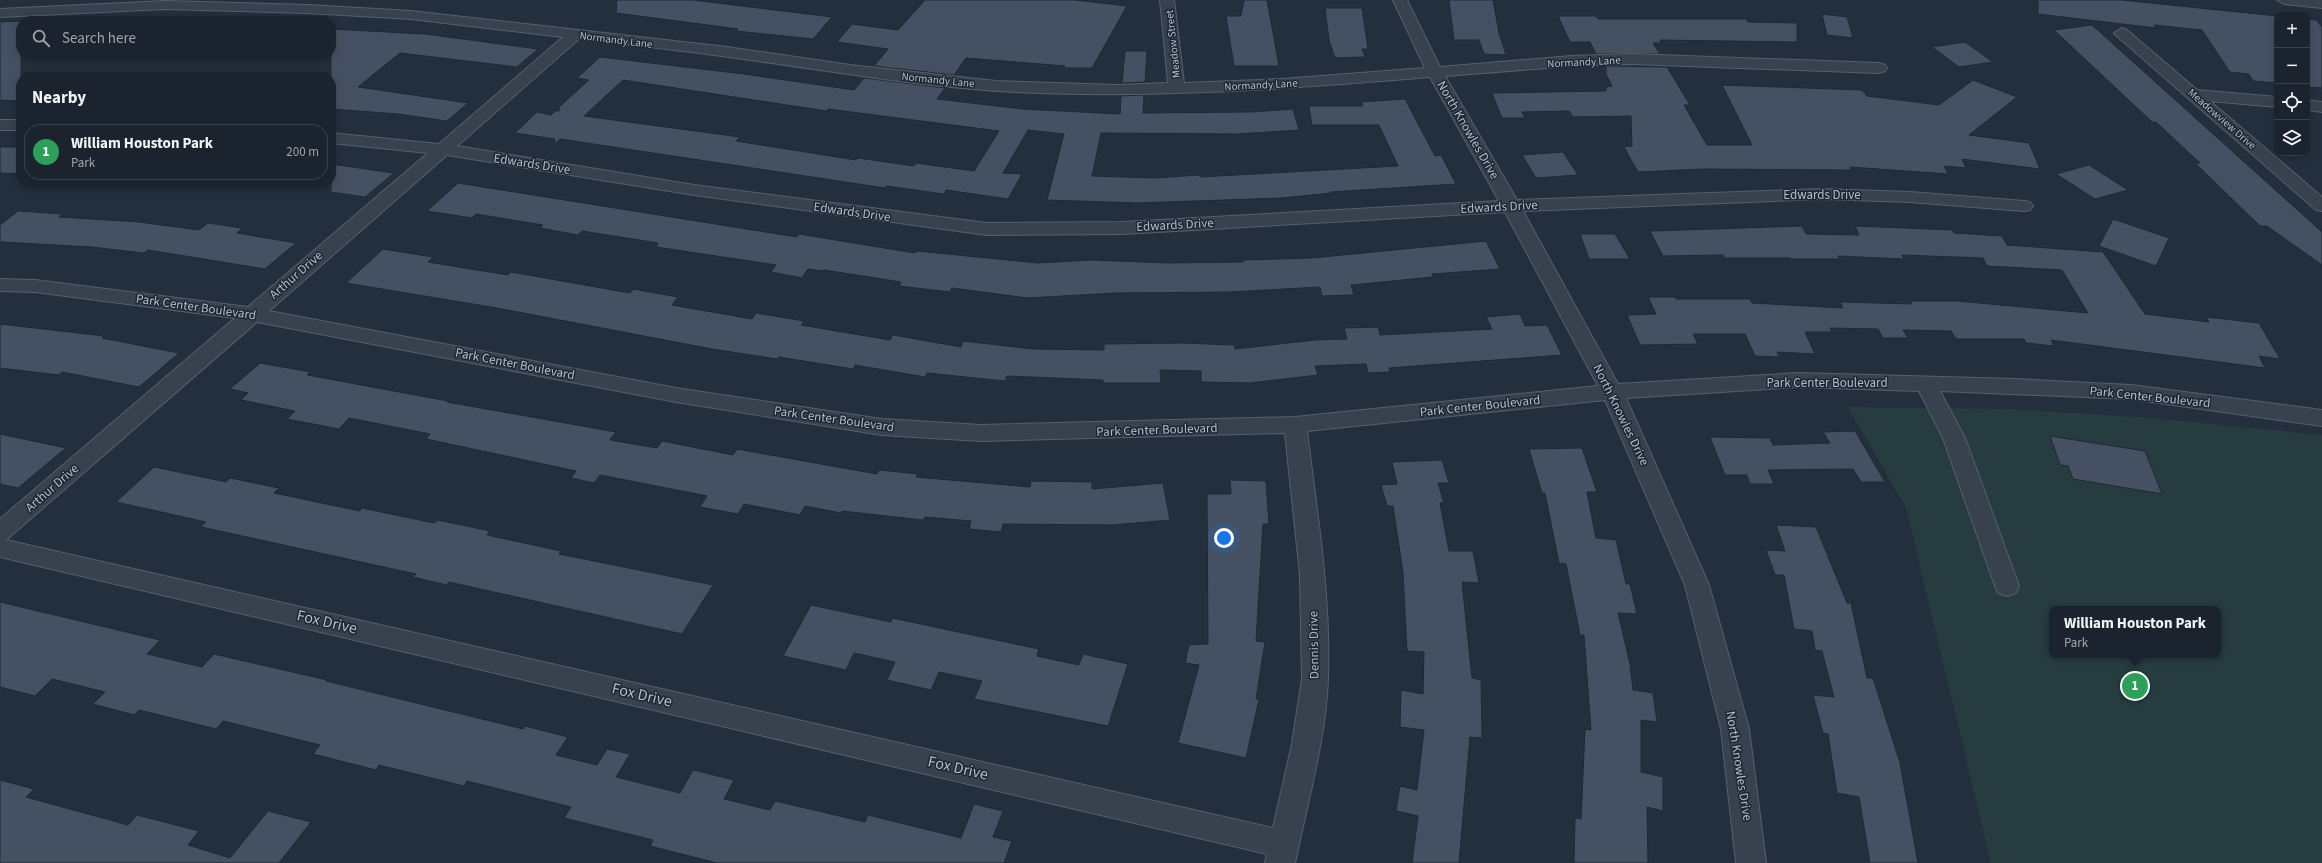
<!DOCTYPE html>
<html lang="en">
<head>
<meta charset="utf-8">
<style>
	:root { --surface:#1b232e; --page:#282f3a; --text:#f1f3f6; --muted:#a0a4aa; --line:#39404a; --accent:#8c9099 }
	body { margin:0; font-family:"Source Sans 3",sans-serif; background:var(--page); color:var(--text) }
	.controls { position:absolute; right:12px; top:12px; display:grid; overflow:hidden; border-radius:8px; box-shadow:0 2px 10px #0003 }
	.controls button { width:36px; height:36px; display:grid; place-items:center; padding:0; border:0; border-bottom:1px solid var(--line); background:var(--surface); color:var(--text); font:20px sans-serif }
	.you { position:absolute; left:1224px; top:538px; width:14px; height:14px; margin:-10px; border:3px solid #fff; border-radius:50%; background:#1a73e8; box-shadow:0 0 0 6px #1a73e833 }
	.badge { display:grid; place-items:center; width:26px; height:26px; border-radius:50%; background:var(--accent); color:#fff; font-size:13px; font-weight:700 }
	.pin { position:absolute; translate:-50% -50%; border:2px solid #fff; box-shadow:0 1px 4px #0006 }
	.popup { position:absolute; left:2049px; top:606px; width:172px; height:52px; box-sizing:border-box; display:grid; place-content:center; border-radius:8px; background:var(--surface); filter:drop-shadow(0 1px 3px #0005); font-size:13px; white-space:nowrap; color:var(--muted) }
	.popup b { font-size:15px; color:var(--text) }
	.popup::after { content:''; position:absolute; left:50%; top:100%; margin-left:-8px; border:8px solid transparent; border-top-color:var(--surface) }
	.list { margin:0; padding:0; list-style:none }
	h2 { display:flex; justify-content:space-between; align-items:center; height:52px; margin:0; padding:0 16px; font-size:17px }
	h2 small { font-size:13px; font-weight:400; color:var(--muted) }
	.list li { display:grid; grid-template-columns:26px 1fr auto; gap:12px; align-items:center; box-sizing:border-box; height:56px; margin:0 8px 8px; padding:0 8px; border:1px solid var(--line); border-radius:16px }
	.list b { display:block; font-size:15px; white-space:nowrap }
	.list p { margin:0; font-size:13px; white-space:nowrap; color:var(--muted) }
	.list em { font-size:13px; font-style:normal; color:var(--muted) }
	.icon { flex:none; width:22px; height:22px; fill:none; stroke:currentColor; stroke-width:2; stroke-linecap:round; stroke-linejoin:round }
	.map { position:relative; flex:none; width:2322px; height:863px; overflow:hidden }
	.search { position:absolute; background:var(--surface); box-shadow:0 2px 10px #0003; left:16px; top:16px; width:320px; height:44px; display:flex; align-items:center; gap:10px; box-sizing:border-box; padding:0 14px; border-radius:16px; color:var(--muted); font-size:15px }
	.panel { position:absolute; background:var(--surface); box-shadow:0 2px 10px #0003; left:16px; top:72px; width:320px; height:116px; border-radius:16px }
	.map>svg:first-child { display:block }
</style>
</head>
<body>
<div class="map">
<svg width="2322" height="863" viewBox="0 0 2322 863">
	<rect width="100%" height="100%" fill="#242f3e"/>
	<path fill="#263c3f" fill-rule="evenodd" d="M 1848,407 L 2006,409 L 2151,418 L 2322,435 L 2322,863 L 1991,863 L 1906,508 ZM 2052,609 L 2218,609 L 2218,655 L 2052,655 Z"/>
	<path fill="#455162" stroke="#1f2835" fill-rule="evenodd" d="M 617,0 L 693,0 L 832,17 L 813,39 L 736,31 L 738,29 L 616,13 Z
		M 925,0 L 1075,0 L 1127,6 L 1092,68 L 1064,68 L 1065,66 L 966,58 L 954,75 L 874,66 L 888,49 L 837,42 L 852,24 L 898,30 Z
		M 1244,0 L 1267,0 L 1279,66 L 1234,66 L 1226,16 L 1241,16 Z
		M 1449,0 L 1493,0 L 1499,33 L 1506,55 L 1484,54 L 1479,40 L 1454,40 Z
		M 2038,0 L 2122,0 L 2277,16 L 2277,83 L 2253,81 L 2249,74 L 2230,72 L 2202,30 L 2154,25 L 2156,28 L 2038,14 Z
		M 1325,8 L 1362,8 L 1368,49 L 1362,49 L 1365,57 L 1335,58 L 1329,40 Z
		M 1822,14 L 1847,17 L 1853,38 L 1827,35 Z
		M 1558,16 L 1596,16 L 1598,19 L 1746,19 L 1748,22 L 1797,23 L 1797,42 L 1660,40 L 1661,43 L 1653,43 L 1660,54 L 1596,54 L 1590,42 L 1570,42 Z
		M 2307,19 L 2316,20 L 2322,27 L 2322,88 L 2307,87 Z
		M 21,21 L 21,101 L 0,100 L 0,22 Z
		M 2092,25 L 2322,232 L 2322,265 L 2267,226 L 2260,226 L 2195,163 L 2200,163 L 2156,122 L 2152,122 L 2054,30 Z
		M 331,29 L 425,34 L 538,49 L 517,67 L 400,53 L 358,87 L 468,103 L 447,121 L 398,114 L 331,109 Z
		M 1965,42 L 1993,62 L 1959,67 L 1932,47 Z
		M 1125,51 L 1147,51 L 1145,82 L 1122,83 Z
		M 600,57 L 744,74 L 854,90 L 864,78 L 945,88 L 937,99 L 1022,109 L 1120,114 L 1121,96 L 1144,95 L 1143,113 L 1251,112 L 1293,109 L 1299,130 L 1238,134 L 1101,133 L 1092,176 L 1154,178 L 1200,175 L 1200,177 L 1398,166 L 1379,125 L 1312,125 L 1309,106 L 1363,106 L 1361,102 L 1405,99 L 1435,156 L 1441,155 L 1456,184 L 1330,192 L 1331,193 L 1282,198 L 1138,203 L 1047,200 L 1064,134 L 1028,130 L 1003,173 L 1022,174 L 1008,199 L 946,190 L 944,194 L 886,186 L 885,188 L 560,139 L 554,145 L 555,139 L 515,133 L 537,112 L 551,115 L 555,111 L 559,111 L 559,107 L 589,80 L 577,78 ZM 623,80 L 826,111 L 828,109 L 999,131 L 974,171 L 916,163 L 914,166 L 858,158 L 856,160 L 736,141 L 740,137 L 584,116 Z
		M 1606,66 L 1667,67 L 1690,105 L 1684,105 L 1707,145 L 1752,145 L 1722,85 L 1862,90 L 1867,96 L 1939,105 L 1973,80 L 2017,97 L 1969,135 L 2029,143 L 2040,169 L 1962,159 L 1966,168 L 1944,166 L 1948,174 L 1850,167 L 1851,170 L 1703,169 L 1638,172 L 1624,147 L 1632,146 L 1631,116 L 1573,117 L 1569,111 L 1522,112 L 1525,118 L 1502,118 L 1492,93 L 1606,91 L 1606,87 L 1612,86 L 1606,74 Z
		M 0,147 L 21,147 L 21,174 L 0,173 Z
		M 1563,152 L 1578,175 L 1536,178 L 1522,155 Z
		M 331,164 L 394,173 L 365,197 L 331,192 Z
		M 2089,165 L 2128,190 L 2095,199 L 2056,174 Z
		M 458,183 L 797,237 L 799,234 L 915,253 L 917,251 L 1038,263 L 1091,260 L 1168,263 L 1243,262 L 1243,260 L 1312,258 L 1486,241 L 1500,269 L 1432,274 L 1433,277 L 1351,285 L 1354,295 L 1322,296 L 1320,287 L 1230,292 L 1115,293 L 1027,298 L 952,288 L 950,292 L 899,286 L 901,282 L 824,270 L 823,271 L 808,269 L 802,278 L 771,272 L 776,265 L 656,247 L 658,243 L 582,231 L 578,235 L 540,228 L 543,225 L 476,214 L 472,218 L 427,211 Z
		M 18,211 L 62,214 L 59,217 L 139,222 L 199,230 L 208,223 L 242,228 L 237,233 L 296,243 L 265,269 L 148,250 L 144,253 L 91,247 L 0,242 L 0,225 Z
		M 2113,219 L 2169,238 L 2156,266 L 2099,246 Z
		M 1802,226 L 1806,234 L 1859,235 L 1855,226 L 1953,230 L 1954,233 L 2002,236 L 2007,245 L 2103,252 L 2145,314 L 2209,322 L 2206,317 L 2259,323 L 2280,359 L 2259,356 L 2265,368 L 2051,340 L 2054,346 L 2026,343 L 2024,339 L 1956,339 L 1951,331 L 1903,330 L 1908,338 L 1883,338 L 1878,329 L 1830,328 L 1832,332 L 1805,332 L 1815,354 L 1777,352 L 1779,357 L 1755,356 L 1745,334 L 1693,334 L 1698,344 L 1640,345 L 1627,315 L 1656,314 L 1648,297 L 1675,297 L 1676,299 L 1750,299 L 1752,303 L 1843,308 L 1840,302 L 1912,304 L 1910,301 L 1957,301 L 2088,313 L 2062,270 L 1987,266 L 1983,258 L 1902,255 L 1904,259 L 1838,256 L 1840,259 L 1791,259 L 1790,258 L 1725,258 L 1723,255 L 1663,256 L 1650,231 Z
		M 1580,234 L 1615,234 L 1630,259 L 1589,259 Z
		M 383,249 L 433,257 L 428,262 L 508,275 L 511,272 L 630,293 L 633,289 L 678,297 L 672,305 L 752,319 L 756,313 L 804,321 L 801,325 L 890,340 L 893,335 L 961,347 L 963,341 L 1033,349 L 1104,350 L 1104,344 L 1181,343 L 1234,345 L 1235,349 L 1315,340 L 1347,339 L 1344,328 L 1378,327 L 1380,335 L 1492,329 L 1486,317 L 1520,314 L 1525,326 L 1547,325 L 1562,355 L 1389,368 L 1390,372 L 1368,373 L 1366,364 L 1315,366 L 1318,375 L 1250,383 L 1201,382 L 1201,371 L 1160,370 L 1161,383 L 1103,383 L 1103,380 L 1007,376 L 1005,381 L 927,373 L 925,377 L 855,365 L 853,369 L 779,357 L 777,359 L 712,349 L 497,308 L 346,283 Z
		M 0,324 L 104,336 L 102,338 L 179,353 L 139,387 L 62,372 L 59,375 L 0,368 Z
		M 260,363 L 310,372 L 307,375 L 448,401 L 447,402 L 616,432 L 610,440 L 657,448 L 662,441 L 733,455 L 737,449 L 877,474 L 879,470 L 918,474 L 916,477 L 1030,487 L 1031,481 L 1092,482 L 1092,489 L 1163,483 L 1170,520 L 1112,525 L 1003,524 L 1001,532 L 969,529 L 971,521 L 925,517 L 923,520 L 842,511 L 841,513 L 805,506 L 800,515 L 744,504 L 738,514 L 700,507 L 707,496 L 600,475 L 594,483 L 571,478 L 576,471 L 426,439 L 430,434 L 349,418 L 339,429 L 287,419 L 295,411 L 241,400 L 248,393 L 230,389 Z
		M 1855,431 L 1885,482 L 1861,482 L 1853,469 L 1768,470 L 1774,484 L 1750,484 L 1747,475 L 1725,475 L 1710,437 L 1770,438 L 1773,445 L 1830,443 L 1823,432 Z
		M 0,434 L 66,448 L 18,488 L 0,484 Z
		M 2050,436 L 2145,451 L 2162,494 L 2073,479 L 2068,466 L 2060,465 Z
		M 1582,448 L 1597,492 L 1587,492 L 1596,538 L 1616,540 L 1626,584 L 1630,584 L 1637,614 L 1618,613 L 1630,664 L 1633,690 L 1653,693 L 1657,722 L 1641,720 L 1641,772 L 1663,777 L 1663,811 L 1647,807 L 1648,863 L 1574,863 L 1575,818 L 1581,819 L 1585,729 L 1591,730 L 1584,635 L 1580,635 L 1566,564 L 1559,563 L 1545,493 L 1542,493 L 1529,449 Z
		M 1442,460 L 1449,483 L 1438,483 L 1444,503 L 1440,503 L 1449,551 L 1473,551 L 1479,583 L 1462,582 L 1472,678 L 1481,680 L 1482,738 L 1470,737 L 1459,863 L 1412,863 L 1418,816 L 1396,811 L 1400,786 L 1417,790 L 1424,730 L 1400,727 L 1401,690 L 1423,694 L 1424,652 L 1407,651 L 1403,573 L 1393,506 L 1387,506 L 1381,485 L 1397,484 L 1392,462 Z
		M 154,467 L 226,482 L 230,478 L 279,488 L 274,493 L 360,511 L 362,508 L 434,523 L 438,520 L 490,531 L 487,535 L 561,551 L 559,554 L 713,585 L 682,634 L 449,582 L 447,585 L 413,577 L 416,574 L 201,527 L 206,522 L 116,502 Z
		M 1230,480 L 1266,481 L 1269,524 L 1263,524 L 1256,641 L 1265,642 L 1256,699 L 1259,699 L 1246,758 L 1178,743 L 1199,665 L 1185,663 L 1189,645 L 1208,644 L 1207,494 L 1231,494 Z
		M 1776,525 L 1816,527 L 1847,603 L 1851,603 L 1867,678 L 1873,678 L 1900,763 L 1918,863 L 1870,863 L 1859,797 L 1837,793 L 1828,734 L 1823,733 L 1813,695 L 1834,697 L 1822,651 L 1815,650 L 1812,631 L 1794,629 L 1784,575 L 1775,575 L 1766,550 L 1785,551 Z
		M 0,602 L 160,640 L 147,654 L 202,667 L 214,654 L 327,680 L 326,681 L 523,729 L 525,726 L 568,737 L 556,755 L 597,765 L 607,749 L 630,754 L 616,777 L 680,793 L 693,770 L 734,780 L 724,799 L 770,810 L 775,801 L 865,822 L 868,815 L 961,838 L 974,804 L 1003,811 L 993,837 L 1012,841 L 1004,863 L 717,863 L 650,846 L 653,840 L 564,818 L 571,807 L 467,781 L 464,786 L 379,765 L 376,770 L 313,754 L 320,745 L 223,721 L 216,729 L 139,710 L 134,715 L 93,704 L 105,692 L 52,679 L 35,696 L 0,687 Z
		M 811,605 L 891,622 L 892,618 L 1039,649 L 1037,656 L 1079,665 L 1083,654 L 1128,664 L 1108,726 L 974,699 L 982,681 L 939,672 L 931,690 L 887,680 L 895,662 L 854,653 L 846,670 L 783,656 Z
		M 0,780 L 34,789 L 26,797 L 128,825 L 137,815 L 199,831 L 188,845 L 230,858 L 268,811 L 311,822 L 279,863 L 0,863 Z"/>
	<g fill="none" stroke-linecap="round" stroke-linejoin="round">
		<defs>
			<path id="minor" d="M 1160,0 L 1174,0 L 1184,83 L 1282,79 L 1425,68 L 1393,0 L 1407,0 L 1440,67 L 1572,56 L 1631,54 L 1879,63 L 1885,65 L 1887,68 L 1885,71 L 1879,73 L 1631,64 L 1572,66 L 1445,76 L 1517,200 L 1822,189 L 1910,192 L 2024,201 L 2030,202 L 2033,206 L 2030,210 L 2024,211 L 1910,202 L 1822,199 L 1523,211 L 1618,384 L 1799,373 L 2015,379 L 2131,385 L 2322,410 L 2322,426 L 2131,399 L 1940,391 L 1965,438 L 2019,586 L 2016,593 L 2007,596 L 1998,593 L 1995,586 L 1943,438 L 1919,391 L 1799,387 L 1626,398 L 1709,585 L 1749,729 L 1766,863 L 1736,863 L 1721,729 L 1685,585 L 1605,400 L 1307,431 C 1317,513 1331,596 1328,679 C 1326,737 1307,805 1295,863 L 1265,863 L 1267,854 L 0,557 L 0,519 L 235,318 L 35,292 L 0,291 L 0,279 L 35,280 L 248,307 L 428,153 L 331,143 L 331,133 L 439,144 L 563,37 L 411,19 L 308,13 L 165,9 L 0,17 L 0,9 L 165,1 L 308,5 L 411,11 L 727,47 L 850,65 L 996,81 L 1116,85 L 1168,83 ZM 579,39 C 629,45 679,50 729,57 C 818,69 907,85 997,91 C 1142,100 1286,89 1430,77 L 1499,201 L 1123,222 L 987,223 L 694,185 L 457,146 ZM 447,155 L 694,195 L 987,235 L 1123,234 L 1505,212 L 1598,386 L 1295,417 L 981,425 L 882,419 L 676,388 L 269,311 ZM 257,322 L 676,402 L 882,435 L 981,441 L 1285,433 L 1300,575 L 1302,679 L 1292,744 L 1273,828 L 6,540 Z
				M 2277,0 L 2322,0 L 2322,8 L 2284,4 Z
				M 2122,28 L 2127,30 L 2197,90 L 2277,97 L 2277,107 L 2210,101 L 2322,197 L 2322,211 L 2316,210 L 2117,36 L 2114,33 Z
				M 2307,100 L 2322,102 L 2322,112 L 2307,110 Z
				M 0,120 L 21,120 L 21,130 L 0,130 Z"/>
		</defs>
		<use href="#minor" stroke="#565f6c" stroke-width="2"/>
		<use href="#minor" fill="#38414e" fill-rule="evenodd"/>
	</g>
	<g text-anchor="middle" dominant-baseline="central" stroke-width="3" stroke-linejoin="round" paint-order="stroke">
		<g font-size="11" fill="#b4bcc9" stroke="#1d2633">
			<text transform="translate(616 40) rotate(7)">Normandy Lane</text>
			<text transform="translate(1173 44) rotate(-96)">Meadow Street</text>
			<text transform="translate(1584 62) rotate(-3)">Normandy Lane</text>
			<text transform="translate(938 80) rotate(6)">Normandy Lane</text>
			<text transform="translate(1261 85) rotate(-3)">Normandy Lane</text>
			<text transform="translate(2222 119) rotate(41)">Meadowview Drive</text>
		</g>
		<g font-size="13" fill="#b4bcc9" stroke="#1d2633">
			<text transform="translate(1468 130) rotate(60)">North Knowles Drive</text>
			<text transform="translate(532 164) rotate(9)">Edwards Drive</text>
			<text x="1822" y="195">Edwards Drive</text>
			<text transform="translate(1499 207) rotate(-3)">Edwards Drive</text>
			<text transform="translate(852 212) rotate(8)">Edwards Drive</text>
			<text transform="translate(1175 225) rotate(-3)">Edwards Drive</text>
			<text transform="translate(296 275) rotate(-41)">Arthur Drive</text>
			<text transform="translate(196 307) rotate(8)">Park Center Boulevard</text>
			<text transform="translate(515 364) rotate(11)">Park Center Boulevard</text>
			<text x="1827" y="383">Park Center Boulevard</text>
			<text transform="translate(2150 397) rotate(6)">Park Center Boulevard</text>
			<text transform="translate(1480 406) rotate(-6)">Park Center Boulevard</text>
			<text transform="translate(1621 415) rotate(64)">North Knowles Drive</text>
			<text transform="translate(834 419) rotate(8)">Park Center Boulevard</text>
			<text transform="translate(1157 430) rotate(-2)">Park Center Boulevard</text>
			<text transform="translate(52 488) rotate(-41)">Arthur Drive</text>
			<text transform="translate(1314 645) rotate(-91)">Dennis Drive</text>
			<text transform="translate(1739 766) rotate(81)">North Knowles Drive</text>
		</g>
		<g font-size="16" fill="#b4bcc9" stroke="#1d2633">
			<text transform="translate(327 622) rotate(13)">Fox Drive</text>
			<text transform="translate(642 695) rotate(13)">Fox Drive</text>
			<text transform="translate(958 768) rotate(13)">Fox Drive</text>
		</g>
	</g>
</svg>
<div class="controls">
<button>+</button>
<button>−</button>
<button><svg class="icon" aria-label="locate" viewBox="0 0 24 24"><circle cx="12" cy="12" r="6"/><path d="M12 2v4M12 18v4M2 12h4M18 12h4"/></svg></button>
<button><svg class="icon" aria-label="layers" viewBox="0 0 24 24"><path d="M12 4l9 5-9 5-9-5zM3 14l9 5 9-5"/></svg></button>
</div>
<div class="you"></div>
<div class="pin badge" style="left:2135px;top:686px;background:#2e9e5b">1</div>
<div class="popup"><b>William Houston Park</b>Park</div>
<div class="search"><svg class="icon" aria-label="search" viewBox="0 0 24 24"><circle cx="10" cy="10" r="6"/><path d="M15 15l6 6"/></svg>Search here</div>
<section class="panel">
<h2>Nearby<small></small></h2>
<ul class="list">
<li><span class="badge" style="background:#2e9e5b">1</span><div><b>William Houston Park</b><p>Park</p></div><em>200 m</em></li>
</ul>
</section>
</div>
</body>
</html>
